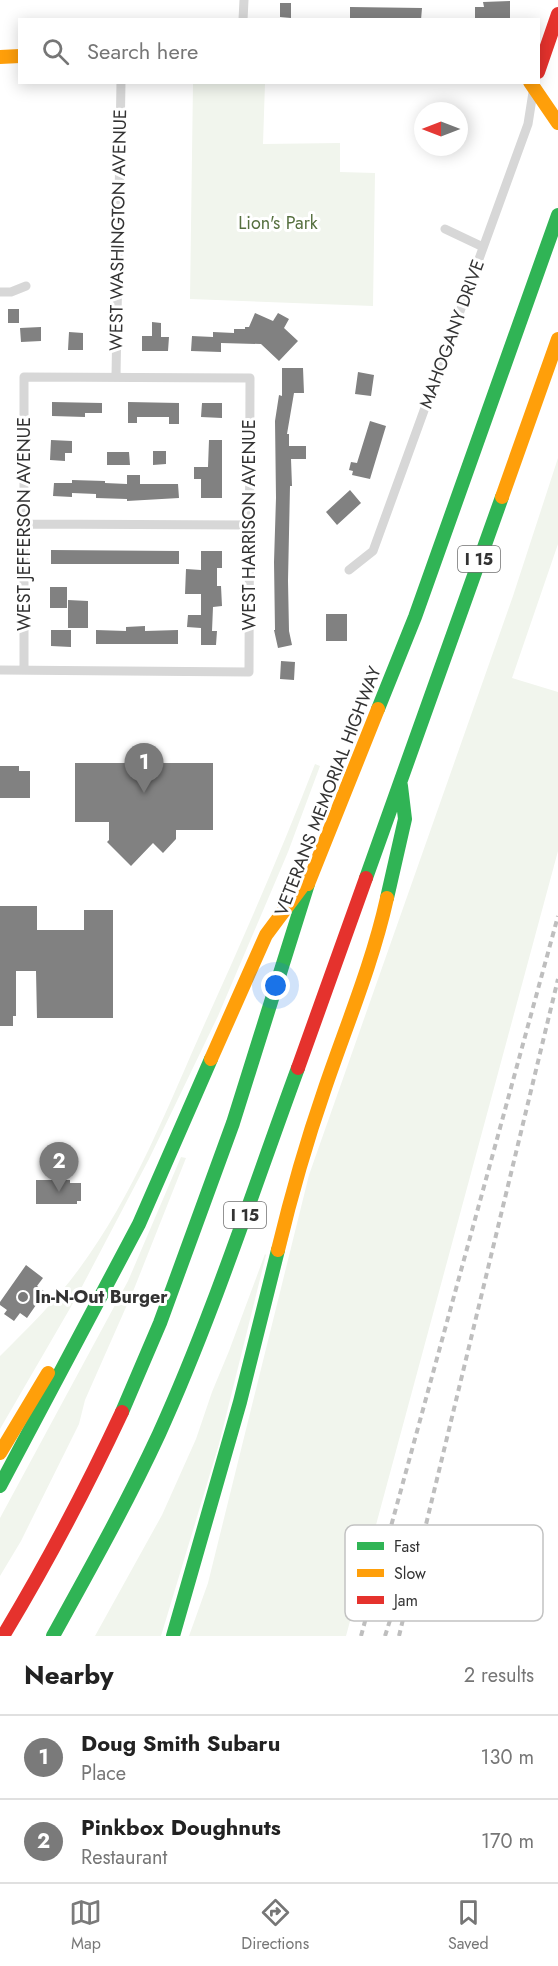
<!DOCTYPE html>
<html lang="en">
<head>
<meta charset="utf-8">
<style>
	:root { --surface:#fff; --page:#f2f2f2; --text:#222; --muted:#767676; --line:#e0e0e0; --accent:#7a7a7a }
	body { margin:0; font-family:Jost,sans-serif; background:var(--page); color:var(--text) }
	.compass { position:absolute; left:414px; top:102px; width:54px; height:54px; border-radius:50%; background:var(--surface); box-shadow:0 3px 15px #0003; rotate:270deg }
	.you { position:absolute; left:276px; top:986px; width:21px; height:21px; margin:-15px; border:4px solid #fff; border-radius:50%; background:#1a73e8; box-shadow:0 0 0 9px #1a73e833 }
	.badge { display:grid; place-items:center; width:39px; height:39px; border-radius:50%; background:var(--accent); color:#fff; font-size:20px; font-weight:700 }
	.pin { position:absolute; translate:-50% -50px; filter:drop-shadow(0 2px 3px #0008) }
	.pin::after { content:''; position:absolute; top:32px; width:21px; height:18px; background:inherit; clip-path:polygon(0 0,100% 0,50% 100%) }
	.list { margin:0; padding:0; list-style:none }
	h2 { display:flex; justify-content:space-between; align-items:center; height:78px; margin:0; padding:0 24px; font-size:26px }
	h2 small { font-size:20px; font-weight:400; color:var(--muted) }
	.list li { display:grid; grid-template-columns:39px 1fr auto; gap:18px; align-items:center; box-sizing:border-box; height:84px; padding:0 24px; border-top:2px solid var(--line) }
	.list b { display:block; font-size:22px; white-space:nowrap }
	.list p { margin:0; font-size:20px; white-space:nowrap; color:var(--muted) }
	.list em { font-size:20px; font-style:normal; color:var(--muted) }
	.icon { flex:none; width:33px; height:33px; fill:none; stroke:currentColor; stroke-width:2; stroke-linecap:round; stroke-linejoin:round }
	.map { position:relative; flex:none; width:558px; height:1636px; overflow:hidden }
	.search { position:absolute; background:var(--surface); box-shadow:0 3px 15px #0003; left:18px; right:18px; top:18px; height:66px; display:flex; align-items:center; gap:15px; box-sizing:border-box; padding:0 21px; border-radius:0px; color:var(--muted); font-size:22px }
	.sheet { height:246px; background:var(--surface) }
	nav { display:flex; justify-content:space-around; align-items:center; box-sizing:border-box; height:84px; border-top:2px solid var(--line); background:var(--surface); font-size:16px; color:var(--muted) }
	nav a { display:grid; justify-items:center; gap:3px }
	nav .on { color:var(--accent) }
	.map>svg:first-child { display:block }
</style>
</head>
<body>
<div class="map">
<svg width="558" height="1636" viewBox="0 0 558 1636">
	<rect width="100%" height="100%" fill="#fff"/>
	<path fill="#f1f5ed" d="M 193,83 L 265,83 L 263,144 L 340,143 L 340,172 L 375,173 L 373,306 L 190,299 Z
		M 558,458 L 558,544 L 512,678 L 558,692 L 558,851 L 346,1636 L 189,1636 L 208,1583 L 309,1175 L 513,596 Z
		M 315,764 L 320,766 L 288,852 L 218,1016 L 149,1159 L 76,1298 L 0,1429 L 0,1356 C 28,1328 56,1301 79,1269 C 134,1195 168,1106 205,1023 C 244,937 281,852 315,764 Z
		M 181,1157 L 186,1158 L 134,1289 L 85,1400 L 79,1424 L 21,1541 L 0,1576 L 0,1518 L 128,1281 Z
		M 265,1254 L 266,1255 L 219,1444 L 161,1636 L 95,1636 L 162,1515 L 196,1439 L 212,1392 L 229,1351 Z"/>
	<path fill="#818181" d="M 510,1 L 510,20 L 475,20 L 475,7 L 484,7 L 483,2 Z
		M 280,3 L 291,3 L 291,18 L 280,17 Z
		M 350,7 L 422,8 L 421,20 L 350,20 Z
		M 8,309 L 19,309 L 19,323 L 8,323 Z
		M 255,313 L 273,321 L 278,313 L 289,319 L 284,328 L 298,341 L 279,361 L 261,344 L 221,343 L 221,352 L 191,351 L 192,336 L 213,337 L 213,332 L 234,333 L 234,329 L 245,329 L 245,327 L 249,327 Z
		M 152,322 L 161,323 L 161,337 L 169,337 L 168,351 L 142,351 L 142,336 L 152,336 Z
		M 41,327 L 41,341 L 21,342 L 20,328 Z
		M 69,332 L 83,333 L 83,350 L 68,350 Z
		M 282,368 L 303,368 L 304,393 L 294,393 L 287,434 L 289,434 L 289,446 L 306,446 L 306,459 L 291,459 L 292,486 L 290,486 L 288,581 L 289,631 L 292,645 L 278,648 L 274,630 L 275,630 L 274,562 L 276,498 L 275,421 L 279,395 L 282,396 Z
		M 358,372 L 374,375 L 371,396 L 355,394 Z
		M 52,402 L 102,403 L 102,413 L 85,413 L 85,417 L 52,416 Z
		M 128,402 L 179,403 L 179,424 L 169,424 L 169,417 L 137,417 L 137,423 L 128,423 Z
		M 202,403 L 222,403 L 222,418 L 201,417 Z
		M 370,421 L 386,426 L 370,479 L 352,475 L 353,471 L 349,470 L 351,462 L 357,463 Z
		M 51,440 L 72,441 L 72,453 L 65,453 L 65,461 L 50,460 Z
		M 209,440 L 222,440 L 222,498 L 201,498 L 201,479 L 194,479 L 194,467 L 208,467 Z
		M 153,451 L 166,451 L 166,464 L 153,465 Z
		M 107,452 L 129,452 L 130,465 L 107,465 Z
		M 127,475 L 140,475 L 140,484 L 178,484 L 179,498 L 127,501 L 127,499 L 96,498 L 96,494 L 72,493 L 72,497 L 53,496 L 54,483 L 72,483 L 72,480 L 105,481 L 105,483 L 127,484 Z
		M 350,490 L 361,503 L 337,525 L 326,512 Z
		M 51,550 L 179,551 L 179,564 L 51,564 Z
		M 201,551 L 222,551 L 222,568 L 217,568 L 217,586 L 221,586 L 222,606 L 213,607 L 212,631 L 217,631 L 216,645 L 201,645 L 201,628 L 187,627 L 188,615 L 201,615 L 201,594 L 185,594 L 186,569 L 201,570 Z
		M 50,587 L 67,587 L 67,608 L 50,608 Z
		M 68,600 L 88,601 L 88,628 L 68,628 Z
		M 326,614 L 347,614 L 347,641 L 326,641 Z
		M 145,626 L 145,631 L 178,630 L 178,644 L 96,644 L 96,630 L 126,631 L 126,627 Z
		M 51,630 L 71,630 L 71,647 L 51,646 Z
		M 281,661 L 295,662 L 294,680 L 280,679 Z
		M 75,763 L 213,763 L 213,830 L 176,830 L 176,839 L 163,853 L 153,843 L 131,866 L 107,842 L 109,840 L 109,822 L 75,822 Z
		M 0,766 L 19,766 L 19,771 L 30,771 L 30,798 L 0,798 Z
		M 0,906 L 37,906 L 37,930 L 84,930 L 84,910 L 113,910 L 113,1018 L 37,1018 L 36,971 L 16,971 L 16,1016 L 13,1016 L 13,1026 L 0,1026 Z
		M 36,1180 L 70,1180 L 70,1183 L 81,1183 L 81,1201 L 77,1201 L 77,1204 L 36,1204 Z
		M 26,1265 L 43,1278 L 37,1286 L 45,1292 L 27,1318 L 20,1313 L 14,1321 L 4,1314 L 7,1310 L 0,1305 L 0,1302 Z"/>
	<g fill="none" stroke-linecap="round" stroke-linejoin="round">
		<path stroke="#d7d7d7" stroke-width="9" d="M 243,20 L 244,0
			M 445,229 L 483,247
			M 0,292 L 11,292 L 26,286
			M 116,377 L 121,82
			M 24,524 L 249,525
			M 349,570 L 373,551 L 528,124 L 534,86
			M 0,670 L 249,672 L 250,378 L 24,377 L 24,670"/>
		<path stroke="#30b455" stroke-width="14" d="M 378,709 L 415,617 L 558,215
			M 366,878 L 502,497
			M 387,898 L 405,819 L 401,786
			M 122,1412 L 160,1323 L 233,1123 L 308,884
			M 0,1486 L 139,1224 L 211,1059
			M 53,1636 C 90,1569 127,1503 159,1434 C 213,1315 253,1190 298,1068
			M 173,1636 L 240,1402 L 278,1250"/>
		<path stroke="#ff9f0a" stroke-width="14" d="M 0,57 L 20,56
			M 530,82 L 558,123
			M 502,497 L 558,339
			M 308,884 L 378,709
			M 211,1059 L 266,935 L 304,884
			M 278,1250 C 291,1196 306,1143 324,1091 C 346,1026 372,965 387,898
			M 0,1453 L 48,1373"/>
		<path stroke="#e5322d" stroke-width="14" d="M 538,72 L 558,14
			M 298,1068 L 366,878
			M 3,1636 C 47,1563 86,1489 122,1412"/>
		<path stroke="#bebebe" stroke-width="4" stroke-dasharray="6 4.5" stroke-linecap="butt" d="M 361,1636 L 558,916
			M 385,1636 L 411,1554
			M 399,1636 L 558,979"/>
	</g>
	<circle fill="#7a7a7a" stroke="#fff" stroke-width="2" cx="23" cy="1297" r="6"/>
	<g text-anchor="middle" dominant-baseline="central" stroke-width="6" stroke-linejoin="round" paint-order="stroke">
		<g fill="#fff" stroke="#707070" stroke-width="1.5">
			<rect x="458" y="546" width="42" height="26" rx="4.5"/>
			<rect x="224" y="1202" width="42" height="26" rx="4.5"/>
		</g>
		<g font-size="16" font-weight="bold" fill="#333">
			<text x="479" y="559">I 15</text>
			<text x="245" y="1215">I 15</text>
		</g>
		<g font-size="18" fill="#56703f" stroke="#fff">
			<text x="278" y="223">Lion's Park</text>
		</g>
		<g font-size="18" fill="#333" stroke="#fff">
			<text transform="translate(118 230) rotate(-89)">WEST WASHINGTON AVENUE</text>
			<text transform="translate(452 334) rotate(-70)">MAHOGANY DRIVE</text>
			<text transform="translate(24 524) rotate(-90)">WEST JEFFERSON AVENUE</text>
			<text transform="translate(249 525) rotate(-90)">WEST HARRISON AVENUE</text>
			<text transform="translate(328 791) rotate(-69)">VETERANS MEMORIAL HIGHWAY</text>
		</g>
		<g font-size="18" font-weight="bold" fill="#333" stroke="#fff" text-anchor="start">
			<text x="35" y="1297">In-N-Out Burger</text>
		</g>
	</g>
	<rect x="345" y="1525" width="198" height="96" rx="9" fill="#fff" stroke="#c2c2c2" stroke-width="1.5"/>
	<rect x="357" y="1542" width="27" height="8" fill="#30b455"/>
	<rect x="357" y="1569" width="27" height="8" fill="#ff9f0a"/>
	<rect x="357" y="1596" width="27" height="8" fill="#e5322d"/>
	<g font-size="16" fill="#333">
		<text x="394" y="1552">Fast</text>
		<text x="394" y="1579">Slow</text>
		<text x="394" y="1606">Jam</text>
	</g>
</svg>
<svg class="compass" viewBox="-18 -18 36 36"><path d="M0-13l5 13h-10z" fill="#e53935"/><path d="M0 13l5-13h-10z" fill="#767676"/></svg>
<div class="you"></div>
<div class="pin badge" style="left:144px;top:793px">1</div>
<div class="pin badge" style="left:59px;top:1192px">2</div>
<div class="search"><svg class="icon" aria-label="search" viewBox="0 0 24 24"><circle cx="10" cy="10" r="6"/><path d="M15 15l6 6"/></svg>Search here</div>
</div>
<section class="sheet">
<h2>Nearby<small>2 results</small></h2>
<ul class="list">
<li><span class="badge">1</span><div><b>Doug Smith Subaru</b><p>Place</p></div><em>130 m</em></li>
<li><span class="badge">2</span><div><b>Pinkbox Doughnuts</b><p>Restaurant</p></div><em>170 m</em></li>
</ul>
</section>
<nav>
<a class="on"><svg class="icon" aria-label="map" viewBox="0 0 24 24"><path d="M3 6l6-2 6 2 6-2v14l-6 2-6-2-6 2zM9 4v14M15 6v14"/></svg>Map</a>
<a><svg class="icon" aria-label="directions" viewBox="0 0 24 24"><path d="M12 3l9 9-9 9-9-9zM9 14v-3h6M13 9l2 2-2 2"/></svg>Directions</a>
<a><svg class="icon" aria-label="saved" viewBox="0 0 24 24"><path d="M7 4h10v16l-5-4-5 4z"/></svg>Saved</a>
</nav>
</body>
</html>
